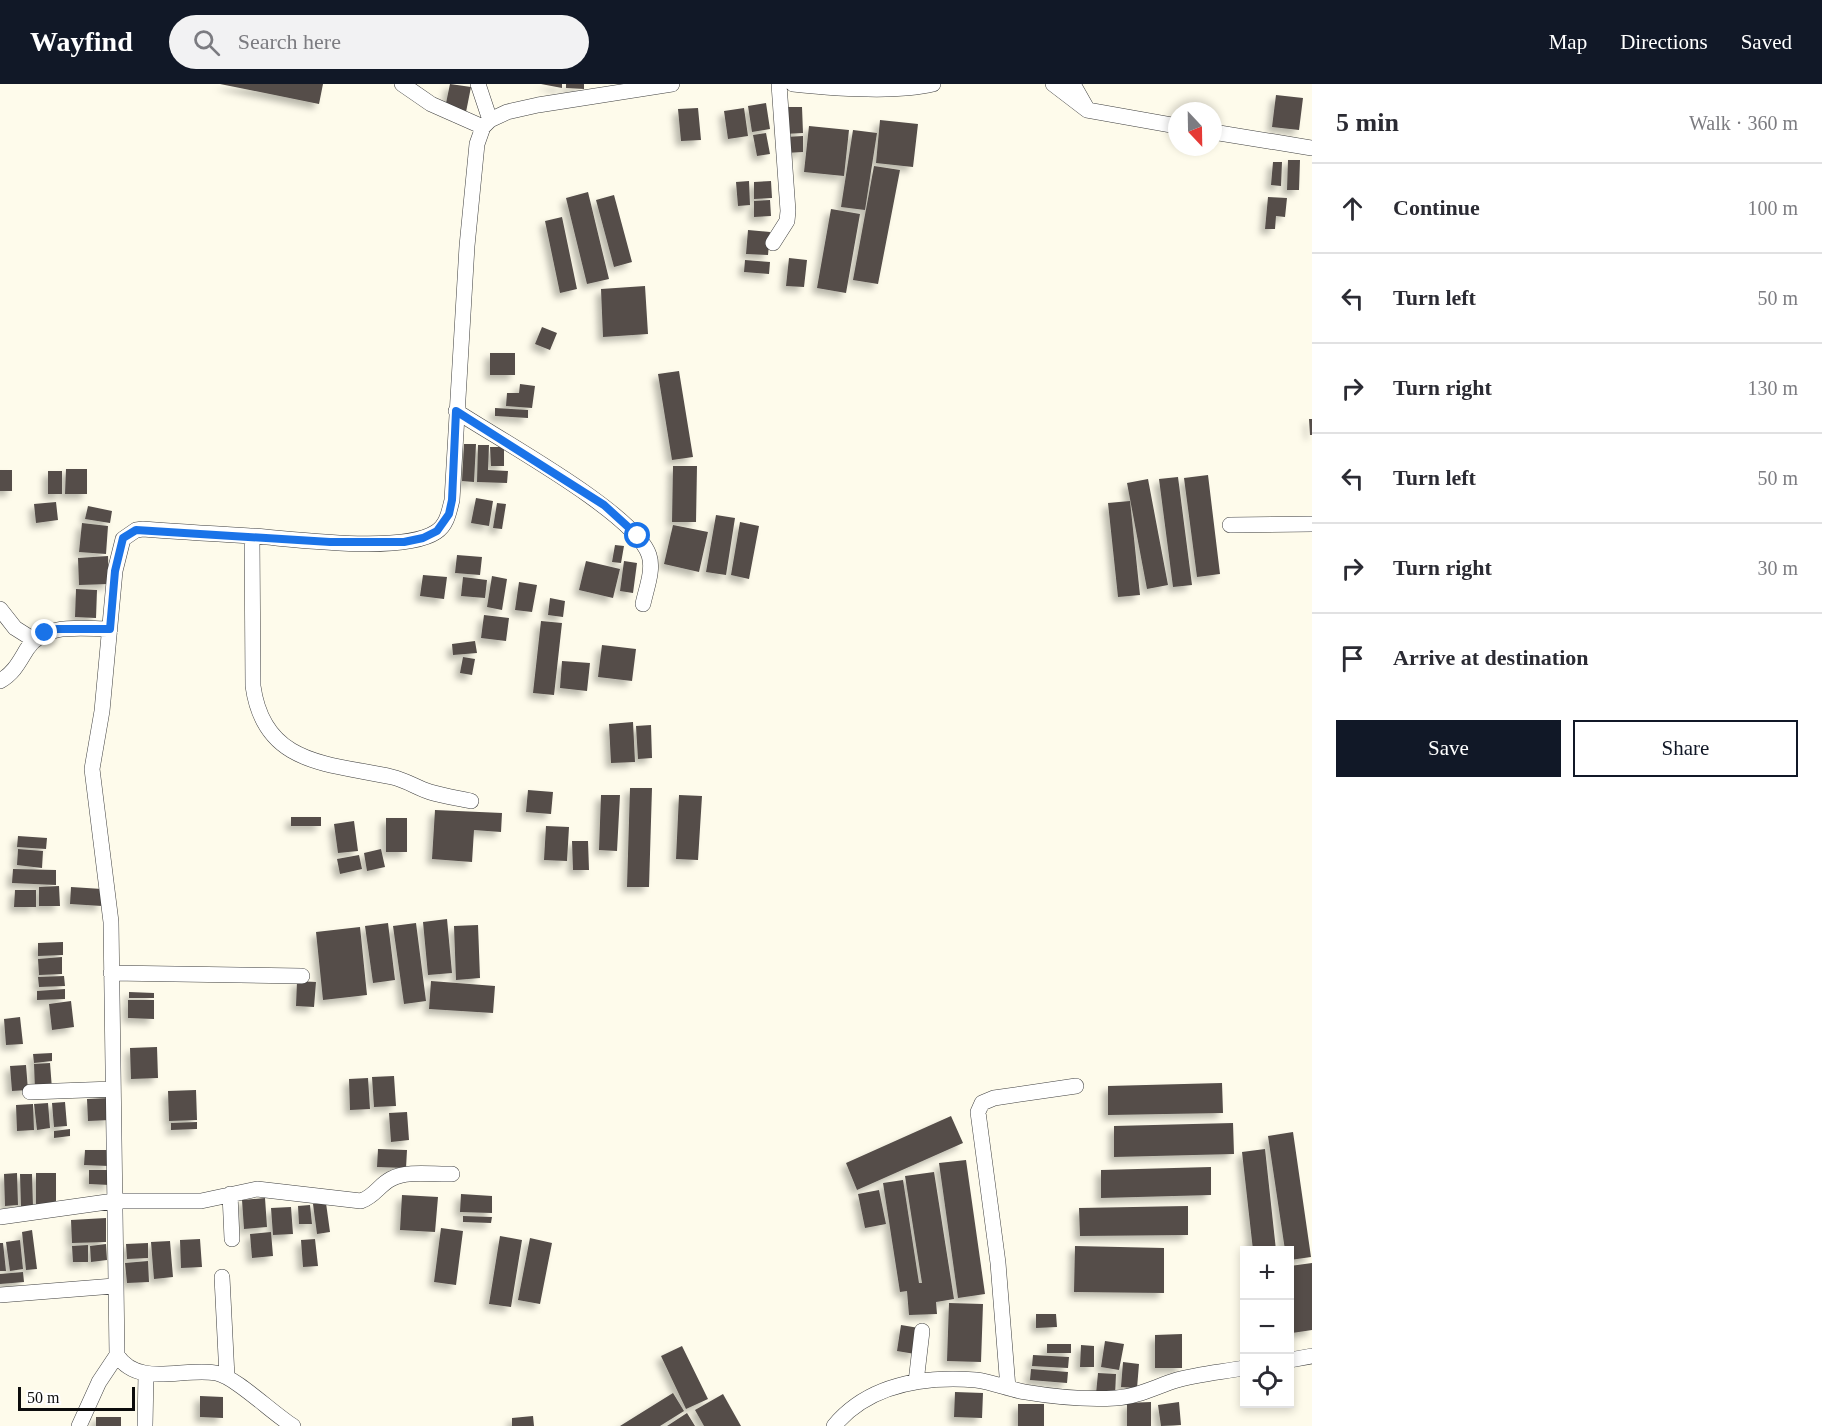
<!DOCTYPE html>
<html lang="en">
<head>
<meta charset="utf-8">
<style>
	:root { --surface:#fff; --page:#f2f2f3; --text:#2b2b33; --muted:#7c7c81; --line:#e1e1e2; --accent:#111827 }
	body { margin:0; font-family:Georgia,serif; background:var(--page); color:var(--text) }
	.controls { position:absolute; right:18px; bottom:18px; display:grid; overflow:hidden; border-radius:0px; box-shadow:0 3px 9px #0003 }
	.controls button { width:54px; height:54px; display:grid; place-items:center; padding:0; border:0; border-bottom:2px solid var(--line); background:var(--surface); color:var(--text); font:30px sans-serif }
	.compass { position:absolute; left:1168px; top:18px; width:54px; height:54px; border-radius:50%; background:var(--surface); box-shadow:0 3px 9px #0003; rotate:158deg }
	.scale { position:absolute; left:18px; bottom:15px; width:117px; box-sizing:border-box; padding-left:6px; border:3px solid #0c0c0c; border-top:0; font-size:16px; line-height:21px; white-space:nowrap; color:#0c0c0c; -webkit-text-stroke:4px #fff; paint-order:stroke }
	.stop { position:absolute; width:18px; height:18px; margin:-14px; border:4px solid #1a73e8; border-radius:50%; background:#fff }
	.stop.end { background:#1a73e8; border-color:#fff; box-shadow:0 2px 6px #0008 }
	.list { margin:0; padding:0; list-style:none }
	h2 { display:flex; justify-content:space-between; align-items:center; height:78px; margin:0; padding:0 24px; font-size:26px }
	h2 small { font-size:20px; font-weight:400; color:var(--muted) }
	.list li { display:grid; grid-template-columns:39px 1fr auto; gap:18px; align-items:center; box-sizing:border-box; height:90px; padding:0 24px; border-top:2px solid var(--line) }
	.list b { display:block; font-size:22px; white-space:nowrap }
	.list em { font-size:20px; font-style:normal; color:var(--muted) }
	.actions { display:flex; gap:12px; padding:18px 24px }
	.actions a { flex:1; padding:14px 0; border:2px solid var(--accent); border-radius:0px; text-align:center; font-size:21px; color:var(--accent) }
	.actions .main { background:var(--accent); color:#fff }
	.icon { flex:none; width:33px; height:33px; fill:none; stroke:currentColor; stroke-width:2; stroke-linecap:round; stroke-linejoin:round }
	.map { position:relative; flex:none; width:1312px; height:1342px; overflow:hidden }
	header { display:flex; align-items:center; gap:36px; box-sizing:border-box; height:84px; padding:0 30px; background:var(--accent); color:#fff }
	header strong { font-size:28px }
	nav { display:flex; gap:33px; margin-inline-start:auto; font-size:21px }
	.search { width:420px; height:54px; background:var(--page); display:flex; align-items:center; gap:15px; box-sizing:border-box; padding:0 21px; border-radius:33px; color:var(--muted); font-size:22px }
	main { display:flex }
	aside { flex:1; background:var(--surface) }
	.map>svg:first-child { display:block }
</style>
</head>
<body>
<header>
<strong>Wayfind</strong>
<div class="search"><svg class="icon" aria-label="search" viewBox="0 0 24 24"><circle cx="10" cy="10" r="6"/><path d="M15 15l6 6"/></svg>Search here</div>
<nav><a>Map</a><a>Directions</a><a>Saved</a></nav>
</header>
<main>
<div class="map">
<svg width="1312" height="1342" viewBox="0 0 1312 1342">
	<defs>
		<filter id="shadow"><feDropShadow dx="-5" dy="5" stdDeviation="3" flood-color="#0004"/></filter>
	</defs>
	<rect width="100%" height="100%" fill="#fefbeb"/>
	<path fill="#544d49" filter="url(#shadow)" d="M 220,0 L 323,0 L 319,20 Z
		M 450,0 L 471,3 L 466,28 L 445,24 Z
		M 541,0 L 562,0 L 562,4 Z
		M 566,0 L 584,0 L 584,5 L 566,4 Z
		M 1276,11 L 1303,14 L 1299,46 L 1272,43 Z
		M 766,19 L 770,45 L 752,48 L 748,22 Z
		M 782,23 L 802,23 L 803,49 L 783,50 Z
		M 698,24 L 701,56 L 681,57 L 678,25 Z
		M 744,24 L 748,52 L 728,55 L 724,27 Z
		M 880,36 L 918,40 L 913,83 L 876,79 Z
		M 809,42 L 849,46 L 844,92 L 804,88 Z
		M 853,46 L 877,49 L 865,126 L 841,123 Z
		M 766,49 L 770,70 L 757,72 L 753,51 Z
		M 803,52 L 803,68 L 785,69 L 785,53 Z
		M 1288,76 L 1300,76 L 1299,106 L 1287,106 Z
		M 1273,78 L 1282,78 L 1281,102 L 1271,101 Z
		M 874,82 L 900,86 L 878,200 L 853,196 Z
		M 749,97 L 750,121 L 738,122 L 736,98 Z
		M 771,97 L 772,114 L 754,115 L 754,98 Z
		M 588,108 L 609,195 L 587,200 L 566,114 Z
		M 614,111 L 632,178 L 614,183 L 596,116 Z
		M 1268,113 L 1287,114 L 1285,133 L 1276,132 L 1275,145 L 1265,145 Z
		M 770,116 L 771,132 L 754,133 L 754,117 Z
		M 831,125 L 860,130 L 846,209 L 817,204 Z
		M 562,133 L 577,205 L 560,209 L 545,137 Z
		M 748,146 L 770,148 L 768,171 L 746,170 Z
		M 789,174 L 807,176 L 804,203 L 786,202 Z
		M 745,176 L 770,178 L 769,190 L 744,188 Z
		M 645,202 L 648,250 L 603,253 L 601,205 Z
		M 542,243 L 557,249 L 550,266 L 535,260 Z
		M 490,269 L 515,269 L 515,291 L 490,291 Z
		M 679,287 L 693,373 L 672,376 L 658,290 Z
		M 520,300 L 535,302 L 532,324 L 506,322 L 507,309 L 519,309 Z
		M 495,324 L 528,326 L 528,334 L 495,332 Z
		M 1309,335 L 1312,335 L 1312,351 L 1310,351 Z
		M 464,360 L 476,360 L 474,398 L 462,397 Z
		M 478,361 L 489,361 L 488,386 L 508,387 L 507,399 L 477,398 Z
		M 490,363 L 504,363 L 504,382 L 491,382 Z
		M 673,382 L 697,382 L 696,438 L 672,438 Z
		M 66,385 L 87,385 L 87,410 L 65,410 Z
		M 0,386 L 12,386 L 12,407 L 0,407 Z
		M 48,387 L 62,387 L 62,410 L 48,410 Z
		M 1208,391 L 1220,490 L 1197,493 L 1184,394 Z
		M 1178,393 L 1192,501 L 1173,503 L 1159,395 Z
		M 1148,395 L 1168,501 L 1147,505 L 1127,399 Z
		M 476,414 L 493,417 L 489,442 L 471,439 Z
		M 1130,417 L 1140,511 L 1118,513 L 1108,419 Z
		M 56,418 L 58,436 L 36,439 L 34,420 Z
		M 497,419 L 506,420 L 502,445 L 493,444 Z
		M 88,422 L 112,427 L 110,439 L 85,435 Z
		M 716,431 L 735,434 L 726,491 L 706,488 Z
		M 740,438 L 759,442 L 749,495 L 731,491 Z
		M 82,439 L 108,442 L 106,470 L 79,468 Z
		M 673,441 L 708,448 L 699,488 L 664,480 Z
		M 615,461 L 624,462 L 621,479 L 612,478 Z
		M 457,471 L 482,473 L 480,491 L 455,489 Z
		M 108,472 L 109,500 L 79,501 L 78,474 Z
		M 586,477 L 620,485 L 613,514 L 579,506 Z
		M 624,477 L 637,479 L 633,509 L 620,507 Z
		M 423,491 L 447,493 L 444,515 L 420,512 Z
		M 492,492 L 507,495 L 502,526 L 487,523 Z
		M 463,493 L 487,496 L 485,514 L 461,512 Z
		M 519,498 L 537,501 L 532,528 L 515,526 Z
		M 76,505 L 97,506 L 96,534 L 75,533 Z
		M 550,514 L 565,517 L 563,533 L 548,531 Z
		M 484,531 L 509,534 L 506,557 L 481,554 Z
		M 541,537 L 562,539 L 554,611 L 533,609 Z
		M 475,557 L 477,569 L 453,571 L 452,560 Z
		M 602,561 L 636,565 L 632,597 L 598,593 Z
		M 463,573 L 475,575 L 472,591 L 460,589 Z
		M 562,577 L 590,579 L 587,607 L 560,604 Z
		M 633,638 L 635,678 L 611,679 L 609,640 Z
		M 651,641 L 652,674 L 638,675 L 636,642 Z
		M 630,704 L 652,704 L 649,803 L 627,803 Z
		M 528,706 L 553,708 L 551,730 L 526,728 Z
		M 601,711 L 620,711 L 617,767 L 599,766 Z
		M 679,711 L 702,712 L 698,776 L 676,775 Z
		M 435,726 L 502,729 L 501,748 L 474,746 L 472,778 L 432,775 Z
		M 291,733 L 321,733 L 321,742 L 291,742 Z
		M 386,734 L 407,734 L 407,768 L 386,768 Z
		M 354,737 L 358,767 L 338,769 L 334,740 Z
		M 546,742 L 569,743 L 567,777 L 544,776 Z
		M 18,752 L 47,754 L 46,765 L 17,763 Z
		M 572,757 L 588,757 L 589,786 L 573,786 Z
		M 18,765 L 43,767 L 42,784 L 17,781 Z
		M 381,765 L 385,783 L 367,787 L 364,769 Z
		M 359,771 L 362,785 L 340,790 L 337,775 Z
		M 13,785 L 56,786 L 56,801 L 12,799 Z
		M 59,802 L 60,822 L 39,822 L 39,803 Z
		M 71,803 L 102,805 L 102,822 L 70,820 Z
		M 15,806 L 36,806 L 36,823 L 14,823 Z
		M 447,835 L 452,889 L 428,891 L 423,838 Z
		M 388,839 L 395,896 L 373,899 L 365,842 Z
		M 416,839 L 426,917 L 404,920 L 393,842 Z
		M 478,841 L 480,894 L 456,896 L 454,842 Z
		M 360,843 L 367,911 L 323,916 L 316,848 Z
		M 63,858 L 63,871 L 38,872 L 38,859 Z
		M 62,873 L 62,890 L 39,891 L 38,875 Z
		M 64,892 L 65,902 L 39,903 L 38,893 Z
		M 297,897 L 316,898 L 314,923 L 296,922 Z
		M 431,897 L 495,902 L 493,929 L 429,925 Z
		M 65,905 L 65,915 L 37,916 L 37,907 Z
		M 129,908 L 154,909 L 154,914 L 129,914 Z
		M 128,916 L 154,916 L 154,935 L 128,934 Z
		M 71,917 L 74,943 L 52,946 L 49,920 Z
		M 20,933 L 23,960 L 6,961 L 4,935 Z
		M 157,963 L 158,994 L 131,995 L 130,964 Z
		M 52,969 L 52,977 L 34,979 L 33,970 Z
		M 50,979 L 52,1005 L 35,1006 L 34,980 Z
		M 26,981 L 28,1006 L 12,1007 L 10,982 Z
		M 394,992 L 396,1022 L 374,1023 L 372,993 Z
		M 368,994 L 370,1025 L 350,1026 L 349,995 Z
		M 1222,999 L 1223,1029 L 1108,1031 L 1108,1002 Z
		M 196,1006 L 197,1036 L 169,1037 L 168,1007 Z
		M 109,1014 L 110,1036 L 88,1037 L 87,1015 Z
		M 65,1018 L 67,1042 L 54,1043 L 52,1019 Z
		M 48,1019 L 50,1044 L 37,1046 L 34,1020 Z
		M 33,1020 L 34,1046 L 17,1047 L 16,1021 Z
		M 407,1028 L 409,1056 L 391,1058 L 389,1029 Z
		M 951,1032 L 963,1059 L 857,1106 L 846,1079 Z
		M 197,1038 L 197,1045 L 171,1046 L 171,1039 Z
		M 1233,1039 L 1234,1070 L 1114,1073 L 1114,1042 Z
		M 70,1045 L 70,1052 L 54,1054 L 54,1047 Z
		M 1293,1048 L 1311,1173 L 1290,1176 L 1290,1166 L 1285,1166 L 1268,1052 Z
		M 378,1065 L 407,1066 L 406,1084 L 377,1083 Z
		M 1265,1065 L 1276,1166 L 1253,1166 L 1242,1068 Z
		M 85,1066 L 110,1066 L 109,1082 L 84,1081 Z
		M 966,1076 L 985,1210 L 958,1214 L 939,1079 Z
		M 1211,1083 L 1211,1111 L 1101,1114 L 1101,1086 Z
		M 89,1086 L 110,1086 L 110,1101 L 89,1100 Z
		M 934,1088 L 954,1215 L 936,1218 L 937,1230 L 909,1231 L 907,1207 L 900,1208 L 883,1099 L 903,1096 L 919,1199 L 922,1199 L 905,1092 Z
		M 17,1089 L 18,1121 L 5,1122 L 4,1090 Z
		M 36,1089 L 56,1089 L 56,1121 L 36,1122 Z
		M 20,1090 L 32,1090 L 33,1123 L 21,1123 Z
		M 879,1106 L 886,1140 L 865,1144 L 858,1110 Z
		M 461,1110 L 492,1112 L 492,1129 L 460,1128 Z
		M 402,1111 L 438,1113 L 435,1148 L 400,1146 Z
		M 265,1114 L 267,1143 L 244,1145 L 242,1116 Z
		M 326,1119 L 330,1148 L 317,1150 L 313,1120 Z
		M 310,1121 L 312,1140 L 299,1140 L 298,1122 Z
		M 1188,1122 L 1188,1151 L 1080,1152 L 1079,1124 Z
		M 291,1123 L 293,1150 L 273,1151 L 271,1124 Z
		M 463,1132 L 492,1133 L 491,1139 L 463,1138 Z
		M 106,1134 L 106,1158 L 72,1159 L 71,1136 Z
		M 441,1144 L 463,1147 L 456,1201 L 434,1198 Z
		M 32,1146 L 37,1185 L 26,1186 L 22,1148 Z
		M 271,1148 L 273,1172 L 252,1174 L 250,1150 Z
		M 500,1152 L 522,1156 L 511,1223 L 489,1220 Z
		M 530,1154 L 552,1159 L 540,1220 L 518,1216 Z
		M 200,1155 L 202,1183 L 181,1184 L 180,1156 Z
		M 315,1155 L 318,1182 L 303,1183 L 301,1156 Z
		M 20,1156 L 23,1185 L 10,1187 L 6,1158 Z
		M 170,1157 L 173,1193 L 154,1195 L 151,1158 Z
		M 0,1159 L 3,1159 L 6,1187 L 0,1187 Z
		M 148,1159 L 148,1174 L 127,1175 L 126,1160 Z
		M 106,1160 L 107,1176 L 91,1178 L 90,1162 Z
		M 88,1161 L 88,1178 L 73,1178 L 72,1162 Z
		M 1075,1162 L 1164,1164 L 1164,1209 L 1074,1208 Z
		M 148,1177 L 149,1198 L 127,1199 L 125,1179 Z
		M 1312,1179 L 1312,1246 L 1292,1249 L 1290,1182 Z
		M 23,1188 L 24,1198 L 0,1200 L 0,1190 Z
		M 949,1219 L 983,1220 L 981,1278 L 947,1277 Z
		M 1036,1230 L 1056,1230 L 1057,1243 L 1036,1244 Z
		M 901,1241 L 919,1244 L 915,1270 L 897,1267 Z
		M 1182,1250 L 1182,1284 L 1155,1284 L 1155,1251 Z
		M 1105,1257 L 1124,1260 L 1119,1286 L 1101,1283 Z
		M 1047,1260 L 1071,1260 L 1071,1269 L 1047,1269 Z
		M 1081,1261 L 1094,1262 L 1094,1283 L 1080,1283 Z
		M 682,1262 L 708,1315 L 686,1325 L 661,1272 Z
		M 1033,1271 L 1069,1273 L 1068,1284 L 1032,1282 Z
		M 1123,1278 L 1139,1280 L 1137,1304 L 1121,1303 Z
		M 1031,1285 L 1068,1288 L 1067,1299 L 1030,1296 Z
		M 1098,1289 L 1116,1290 L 1115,1312 L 1096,1310 Z
		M 955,1308 L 983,1309 L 982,1334 L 954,1333 Z
		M 673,1309 L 684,1327 L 660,1342 L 620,1342 Z
		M 723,1310 L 741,1342 L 704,1342 L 695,1326 Z
		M 200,1312 L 223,1313 L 223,1334 L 200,1333 Z
		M 1151,1318 L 1151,1342 L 1127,1342 L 1127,1319 Z
		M 1179,1318 L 1181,1341 L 1161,1342 L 1158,1321 Z
		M 1018,1320 L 1044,1320 L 1044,1342 L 1018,1342 Z
		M 687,1329 L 695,1342 L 667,1342 Z
		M 533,1332 L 534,1342 L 512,1342 L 512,1334 Z
		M 96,1333 L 121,1333 L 121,1342 L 96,1342 Z"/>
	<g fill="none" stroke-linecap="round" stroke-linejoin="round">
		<defs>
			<path id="minor" d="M 402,0 L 431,20 L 483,43
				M 478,0 L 490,36
				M 793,0 C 831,4 896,9 933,0
				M 1053,0 L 1087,26 L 1177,42
				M 1073,0 L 1086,23
				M 1213,48 L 1312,64
				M 773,159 L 787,137 L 788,127 L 779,0
				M 456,327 C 498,355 635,429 649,471 C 654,486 646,505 643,520
				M 1230,441 L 1312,440
				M 252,452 L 253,602 C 264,682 329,679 392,693 C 406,696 417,704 430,708 C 443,712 457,714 471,717
				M 0,525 L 15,544 L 34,556
				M 0,597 C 14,589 19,578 27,565 C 45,538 81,545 110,545
				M 111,889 L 302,892
				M 30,1008 L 113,1005
				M 230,1110 L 232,1155
				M 0,1133 L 114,1117 L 201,1117 L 257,1105 L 361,1117 C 375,1112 379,1101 391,1095 C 407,1086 435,1091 452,1090
				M 222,1193 L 227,1293
				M 0,1211 L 114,1202
				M 1290,1276 L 1312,1272
				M 916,1298 L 922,1247
				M 1008,1304 L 998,1179 L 978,1028 L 982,1019 L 994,1014 L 1076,1002
				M 79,1342 L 99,1298 L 117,1271
				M 145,1342 L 146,1290
				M 293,1342 C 273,1330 236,1293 216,1289 C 183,1283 138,1304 117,1271 L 111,838 L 92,685 L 102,627 L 115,487 L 123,455 L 136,446 L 143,445 C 180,448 217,450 253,452 C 295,455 403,470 436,448 C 447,441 449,428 452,416 L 467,162 L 477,60 L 483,43 L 490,36 L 507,28 L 538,21 L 672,0
				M 834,1342 C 869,1300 923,1292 976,1296 C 992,1298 1009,1305 1025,1308 C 1055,1313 1085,1316 1116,1314 C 1137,1313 1157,1302 1177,1296 C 1198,1290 1222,1288 1244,1284"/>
		</defs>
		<use href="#minor" stroke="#3f3f3f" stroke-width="16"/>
		<use href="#minor" stroke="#fff" stroke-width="15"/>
	</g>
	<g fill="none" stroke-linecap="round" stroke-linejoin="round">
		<path stroke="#1a73e8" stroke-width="8" d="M 45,549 L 57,545 L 110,545 L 115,487 L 123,454 L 136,446 L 330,458 L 404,458 L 423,454 L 437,447 L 449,430 L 452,416 L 456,327 L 604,421 L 638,452"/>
	</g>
</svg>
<div class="controls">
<button>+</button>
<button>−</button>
<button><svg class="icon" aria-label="locate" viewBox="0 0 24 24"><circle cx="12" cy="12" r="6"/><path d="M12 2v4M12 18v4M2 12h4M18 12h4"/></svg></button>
</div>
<svg class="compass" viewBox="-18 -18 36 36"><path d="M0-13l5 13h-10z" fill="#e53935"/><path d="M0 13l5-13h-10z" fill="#7c7c81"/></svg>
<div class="scale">50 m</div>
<div class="stop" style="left:638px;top:452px"></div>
<div class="stop end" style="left:45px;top:549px"></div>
</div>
<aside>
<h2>5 min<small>Walk · 360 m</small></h2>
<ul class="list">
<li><svg class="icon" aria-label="ahead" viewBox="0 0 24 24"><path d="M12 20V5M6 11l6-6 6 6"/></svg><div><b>Continue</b></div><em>100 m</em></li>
<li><svg class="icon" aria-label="left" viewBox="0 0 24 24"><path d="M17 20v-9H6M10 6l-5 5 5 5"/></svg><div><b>Turn left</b></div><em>50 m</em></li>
<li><svg class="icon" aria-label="right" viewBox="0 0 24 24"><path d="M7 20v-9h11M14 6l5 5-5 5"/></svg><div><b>Turn right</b></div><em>130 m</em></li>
<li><svg class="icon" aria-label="left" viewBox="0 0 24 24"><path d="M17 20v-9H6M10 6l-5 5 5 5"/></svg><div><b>Turn left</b></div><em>50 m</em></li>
<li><svg class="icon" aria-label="right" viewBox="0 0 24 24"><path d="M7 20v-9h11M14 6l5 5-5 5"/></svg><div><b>Turn right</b></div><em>30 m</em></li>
<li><svg class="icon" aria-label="arrive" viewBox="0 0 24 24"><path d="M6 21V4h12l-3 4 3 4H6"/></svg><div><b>Arrive at destination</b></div></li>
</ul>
<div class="actions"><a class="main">Save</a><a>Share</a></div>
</aside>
</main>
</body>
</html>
